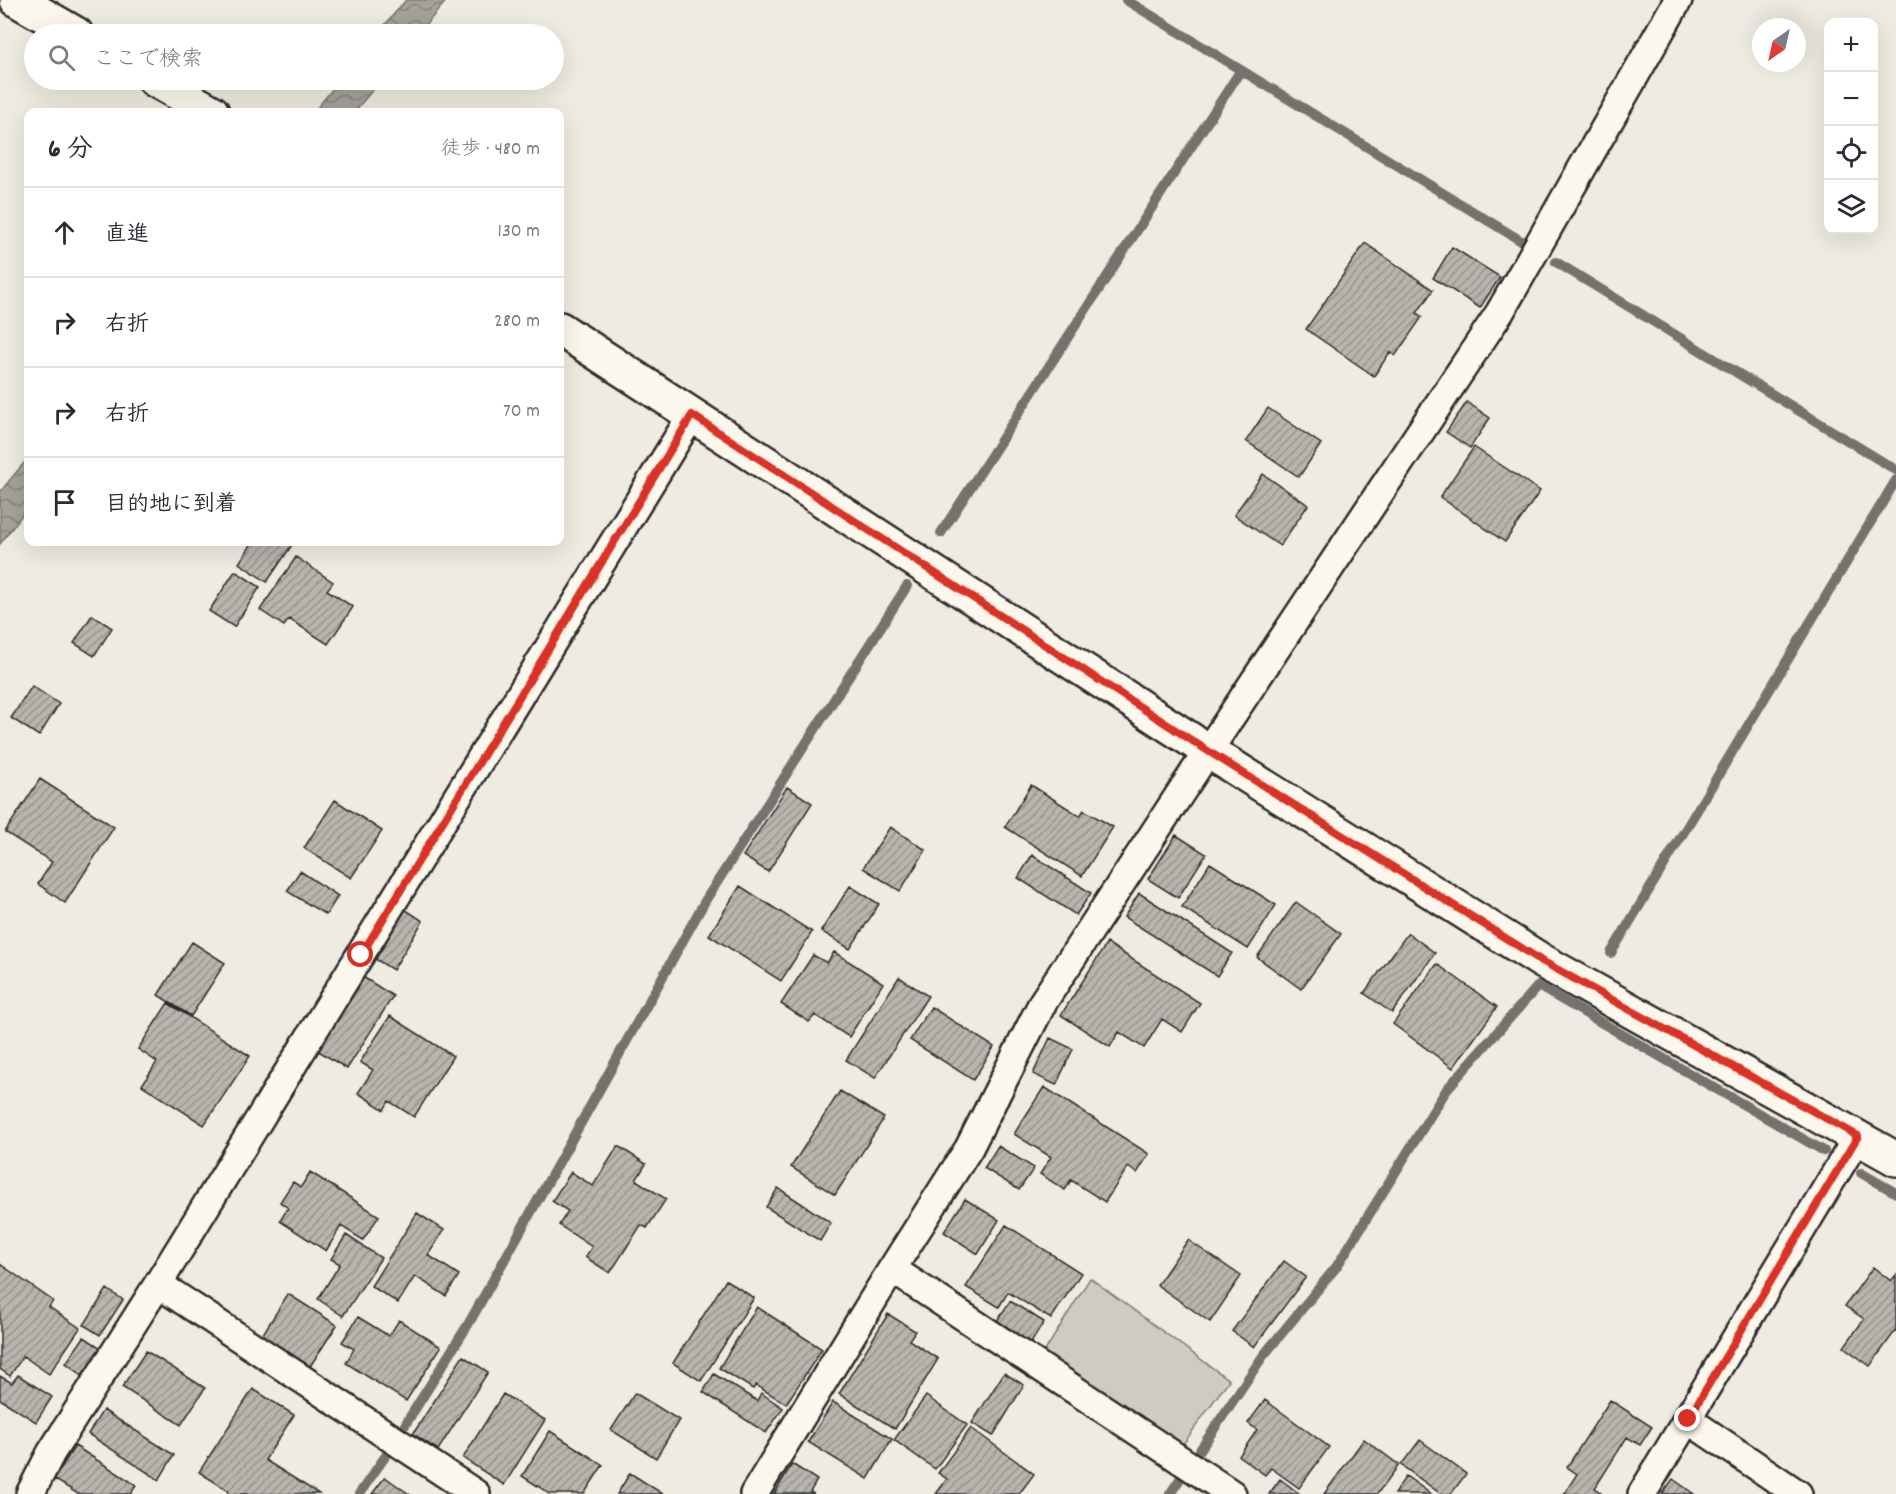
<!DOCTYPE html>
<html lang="ja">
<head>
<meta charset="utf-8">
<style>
	:root { --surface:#fff; --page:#f7f7f7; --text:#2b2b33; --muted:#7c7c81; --line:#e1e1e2 }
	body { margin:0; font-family:Dekko,"Klee One",sans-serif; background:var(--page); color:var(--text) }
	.controls { position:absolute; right:18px; top:18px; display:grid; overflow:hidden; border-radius:12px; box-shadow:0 6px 24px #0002 }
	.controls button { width:54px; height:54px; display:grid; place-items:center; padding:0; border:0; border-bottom:2px solid var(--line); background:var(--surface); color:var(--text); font:30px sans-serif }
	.compass { position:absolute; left:1752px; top:18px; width:54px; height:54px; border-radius:50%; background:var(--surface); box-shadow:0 6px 24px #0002; rotate:214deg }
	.stop { position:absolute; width:18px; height:18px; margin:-14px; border:4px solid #d93025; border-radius:50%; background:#fff }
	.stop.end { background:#d93025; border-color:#fff; box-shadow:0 2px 6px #0008 }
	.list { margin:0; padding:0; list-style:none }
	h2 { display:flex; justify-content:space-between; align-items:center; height:78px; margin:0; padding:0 24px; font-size:26px }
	h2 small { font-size:20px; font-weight:400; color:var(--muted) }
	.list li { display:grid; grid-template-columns:39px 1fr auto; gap:18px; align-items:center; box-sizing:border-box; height:90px; padding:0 24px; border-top:2px solid var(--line) }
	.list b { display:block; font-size:22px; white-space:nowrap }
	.list em { font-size:20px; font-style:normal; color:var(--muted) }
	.icon { flex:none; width:33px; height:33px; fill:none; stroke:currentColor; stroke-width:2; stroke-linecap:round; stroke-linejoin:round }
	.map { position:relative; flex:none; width:1896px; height:1494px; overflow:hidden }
	.search { position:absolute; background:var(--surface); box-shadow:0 6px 24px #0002; left:24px; top:24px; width:540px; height:66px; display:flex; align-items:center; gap:15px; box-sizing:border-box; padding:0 21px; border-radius:33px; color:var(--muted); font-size:22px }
	.panel { position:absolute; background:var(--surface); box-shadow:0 6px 24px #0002; left:24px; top:108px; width:540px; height:438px; border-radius:12px }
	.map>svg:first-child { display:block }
</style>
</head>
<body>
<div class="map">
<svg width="1896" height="1494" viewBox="0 0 1896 1494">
	<defs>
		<pattern id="water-waves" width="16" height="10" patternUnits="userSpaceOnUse" patternTransform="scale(1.5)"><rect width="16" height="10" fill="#a4a29a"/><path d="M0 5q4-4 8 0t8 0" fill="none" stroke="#86847e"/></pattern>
		<pattern id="building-hatch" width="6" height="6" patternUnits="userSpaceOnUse" patternTransform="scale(1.5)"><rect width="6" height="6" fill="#b8b5ae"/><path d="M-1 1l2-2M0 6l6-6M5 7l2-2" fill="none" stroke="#96938e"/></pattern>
	</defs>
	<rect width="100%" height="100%" fill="#eeebe0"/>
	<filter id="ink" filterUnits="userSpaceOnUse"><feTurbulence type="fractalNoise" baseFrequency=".0167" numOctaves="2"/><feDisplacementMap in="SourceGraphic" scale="12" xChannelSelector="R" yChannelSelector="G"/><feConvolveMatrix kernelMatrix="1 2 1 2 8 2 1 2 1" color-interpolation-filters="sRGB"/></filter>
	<g filter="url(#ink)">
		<path fill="#cecbc2" stroke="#7c7b76" stroke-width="1.5" d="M 1090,1278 L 1229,1380 L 1181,1447 L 1043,1354 Z"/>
		<path fill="url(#water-waves)" stroke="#74726e" stroke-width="1.5" d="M 406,0 L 447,0 L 418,34 L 377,34 Z
			M 340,80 L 381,80 L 354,112 L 321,112 L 316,109 Z
			M 28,458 L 28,507 L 0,544 L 0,492 Z"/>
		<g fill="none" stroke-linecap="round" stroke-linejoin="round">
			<path stroke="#74726e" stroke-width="10" d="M 1126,0 L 1523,242
				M 1556,262 L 1896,470
				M 941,533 L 1241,70
				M 1611,953 L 1896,480
				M 1861,1173 L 1896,1193
				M 405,1425 L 469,1323 L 705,901 L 907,586
				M 1200,1450 L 1263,1356 L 1337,1266 L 1447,1089 L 1538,986 L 1824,1151
				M 359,1494 L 387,1454
				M 1170,1494 L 1180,1479"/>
		</g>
		<path fill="url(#building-hatch)" stroke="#2b2b2b" stroke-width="1.5" d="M 1365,243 L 1433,290 L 1417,313 L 1422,317 L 1395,356 L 1390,352 L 1374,376 L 1306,329 Z
			M 1452,247 L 1500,277 L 1480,308 L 1433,278 Z
			M 1467,402 L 1490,418 L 1470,448 L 1446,432 Z
			M 1268,408 L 1321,444 L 1299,477 L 1246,441 Z
			M 1474,447 L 1540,491 L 1505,542 L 1440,497 Z
			M 1263,474 L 1308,505 L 1280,546 L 1234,515 Z
			M 253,542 L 294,542 L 267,582 L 239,563 Z
			M 296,557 L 333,582 L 327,590 L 353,607 L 328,644 L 289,619 L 284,626 L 260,610 Z
			M 235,571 L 260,587 L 234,627 L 209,611 Z
			M 92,615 L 112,628 L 94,656 L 74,643 Z
			M 32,686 L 59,704 L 39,736 L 11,718 Z
			M 40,779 L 114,827 L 65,903 L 38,884 L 52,862 L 5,832 Z
			M 1031,785 L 1080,816 L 1084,810 L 1113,827 L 1082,876 L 1005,827 Z
			M 787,787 L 812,803 L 768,872 L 743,856 Z
			M 335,800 L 382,831 L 351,878 L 304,848 Z
			M 890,827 L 926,850 L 900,891 L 863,868 Z
			M 1176,835 L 1206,854 L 1178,898 L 1148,879 Z
			M 1032,855 L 1091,893 L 1076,915 L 1018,878 Z
			M 1210,863 L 1276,905 L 1248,949 L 1182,907 Z
			M 300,871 L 338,896 L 326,915 L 287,891 Z
			M 740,886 L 812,932 L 781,981 L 709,935 Z
			M 850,886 L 879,904 L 850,949 L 821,931 Z
			M 1139,893 L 1232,953 L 1217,976 L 1124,917 Z
			M 1296,902 L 1341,934 L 1301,989 L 1257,957 Z
			M 403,908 L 423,921 L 393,970 L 372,957 Z
			M 1408,933 L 1435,953 L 1392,1013 L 1364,993 Z
			M 192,942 L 225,963 L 191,1016 L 158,995 Z
			M 1107,943 L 1200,1003 L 1182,1032 L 1162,1019 L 1144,1048 L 1119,1032 L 1110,1047 L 1061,1015 Z
			M 834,952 L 883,983 L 849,1037 L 815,1015 L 809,1022 L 781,1004 L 813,955 L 827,963 Z
			M 1437,964 L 1497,1007 L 1453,1068 L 1393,1024 Z
			M 363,977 L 393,996 L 347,1069 L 317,1050 Z
			M 899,977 L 928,996 L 875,1078 L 846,1060 Z
			M 168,1003 L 250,1056 L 204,1125 L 142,1085 L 157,1062 L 138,1049 Z
			M 931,1007 L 994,1047 L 973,1080 L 910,1040 Z
			M 390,1016 L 453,1056 L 414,1117 L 389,1101 L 384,1110 L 358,1093 L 373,1070 L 360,1062 Z
			M 1050,1038 L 1073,1049 L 1056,1085 L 1033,1074 Z
			M 1044,1087 L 1149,1154 L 1137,1173 L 1128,1167 L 1105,1202 L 1071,1180 L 1065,1190 L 1040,1174 L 1051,1157 L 1014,1134 Z
			M 840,1091 L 884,1118 L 835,1195 L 791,1167 Z
			M 618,1146 L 646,1164 L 636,1180 L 666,1199 L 647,1228 L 641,1225 L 610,1273 L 585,1257 L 592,1247 L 559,1225 L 568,1211 L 552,1201 L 571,1172 L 593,1186 Z
			M 998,1146 L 1034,1168 L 1019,1190 L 984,1168 Z
			M 310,1172 L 379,1216 L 363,1240 L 341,1226 L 326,1251 L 280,1221 L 288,1208 L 280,1202 L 293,1182 L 301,1187 Z
			M 778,1188 L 831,1223 L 820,1241 L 766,1207 Z
			M 965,1199 L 999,1220 L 978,1254 L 944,1232 Z
			M 417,1213 L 444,1230 L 428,1255 L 459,1275 L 446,1296 L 415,1276 L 398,1303 L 371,1286 Z
			M 1006,1225 L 1081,1273 L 1051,1319 L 1008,1292 L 999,1307 L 966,1287 Z
			M 346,1235 L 381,1258 L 343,1316 L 318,1299 L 340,1264 L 331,1259 Z
			M 1188,1240 L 1241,1276 L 1210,1322 L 1157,1285 Z
			M 1284,1261 L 1306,1277 L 1254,1347 L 1232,1331 Z
			M 0,1264 L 53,1301 L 49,1307 L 80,1328 L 49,1374 L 23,1356 L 10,1376 L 0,1369 Z
			M 1873,1267 L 1891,1281 L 1896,1275 L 1896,1330 L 1870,1366 L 1844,1347 L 1864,1319 L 1845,1306 Z
			M 726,1280 L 754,1298 L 701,1381 L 673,1363 Z
			M 107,1289 L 123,1300 L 100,1335 L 84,1325 Z
			M 288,1294 L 337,1325 L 309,1368 L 261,1337 Z
			M 1010,1301 L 1044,1322 L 1031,1343 L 997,1321 Z
			M 757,1307 L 822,1349 L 786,1404 L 756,1385 L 753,1389 L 719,1368 Z
			M 888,1314 L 915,1331 L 909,1340 L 938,1359 L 895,1429 L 839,1394 Z
			M 358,1317 L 389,1336 L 399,1320 L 441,1347 L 406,1401 L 346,1363 L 354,1349 L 342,1342 Z
			M 84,1337 L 101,1348 L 82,1375 L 66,1363 Z
			M 146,1351 L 205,1388 L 181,1425 L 122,1387 Z
			M 463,1356 L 488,1372 L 438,1450 L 413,1434 Z
			M 1004,1373 L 1024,1385 L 993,1436 L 972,1423 Z
			M 714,1374 L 757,1401 L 761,1393 L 783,1408 L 766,1433 L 703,1392 Z
			M 18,1375 L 52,1397 L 36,1422 L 0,1399 L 0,1376 L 12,1383 Z
			M 253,1389 L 294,1415 L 265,1460 L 319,1494 L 227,1494 L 229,1491 L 199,1472 Z
			M 635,1393 L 679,1420 L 656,1458 L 611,1430 Z
			M 503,1394 L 545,1420 L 504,1485 L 463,1458 Z
			M 926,1396 L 967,1425 L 935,1469 L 894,1440 Z
			M 1265,1400 L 1329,1447 L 1299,1488 L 1271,1468 L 1265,1475 L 1239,1456 L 1257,1430 L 1248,1423 Z
			M 1610,1400 L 1652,1427 L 1640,1445 L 1627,1437 L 1595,1488 L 1602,1494 L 1564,1494 L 1577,1474 L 1567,1467 Z
			M 833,1402 L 892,1439 L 868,1479 L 808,1442 Z
			M 103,1410 L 174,1455 L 159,1480 L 88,1434 Z
			M 971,1428 L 1034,1474 L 1019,1494 L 936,1494 L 947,1479 L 938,1473 Z
			M 550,1431 L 603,1465 L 584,1494 L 550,1494 L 522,1476 Z
			M 1364,1439 L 1399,1465 L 1377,1494 L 1324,1494 Z
			M 1420,1440 L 1466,1474 L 1451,1494 L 1441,1494 L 1401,1465 Z
			M 75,1446 L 136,1485 L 131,1494 L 78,1494 L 54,1479 Z
			M 792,1464 L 817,1480 L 810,1492 L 814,1494 L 774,1494 Z
			M 630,1473 L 663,1494 L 617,1494 Z
			M 1406,1476 L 1431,1494 L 1394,1494 Z
			M 385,1477 L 409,1494 L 372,1494 Z
			M 1280,1479 L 1300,1494 L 1269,1494 Z
			M 1673,1479 L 1694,1494 L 1662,1494 Z"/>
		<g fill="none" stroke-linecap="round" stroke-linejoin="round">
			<defs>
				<path id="minor" d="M 892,1269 L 1232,1494
					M 158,1284 L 476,1494
					M 1687,1419 L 1798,1494
					M 30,1494 L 51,1453 L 158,1284 L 692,415
					M 754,1494 L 892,1269 L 969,1148 L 1043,1002 L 1208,751 L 1500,312 L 1678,0
					M 1642,1494 L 1858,1136"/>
				<path id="tertiary" d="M 17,0 L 76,34
					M 155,80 L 212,112
					M 560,329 L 1208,751 L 1542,961 L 1896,1159"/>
			</defs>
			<use href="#minor" stroke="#2b2b2b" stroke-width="32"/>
			<use href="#tertiary" stroke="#2b2b2b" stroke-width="38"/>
			<use href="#minor" stroke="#fbf7ec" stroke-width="27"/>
			<use href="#tertiary" stroke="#fbf7ec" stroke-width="33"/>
		</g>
	</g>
	<g fill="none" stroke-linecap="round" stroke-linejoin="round" filter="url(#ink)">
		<path stroke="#d93025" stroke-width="8" d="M 361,955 L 692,415 L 1208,751 L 1542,961 L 1858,1136 L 1688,1419"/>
	</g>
</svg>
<div class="controls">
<button>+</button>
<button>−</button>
<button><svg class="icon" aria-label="locate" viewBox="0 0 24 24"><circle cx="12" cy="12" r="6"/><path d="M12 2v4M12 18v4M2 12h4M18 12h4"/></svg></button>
<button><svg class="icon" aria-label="layers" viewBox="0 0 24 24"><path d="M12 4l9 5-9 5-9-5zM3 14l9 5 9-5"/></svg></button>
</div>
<svg class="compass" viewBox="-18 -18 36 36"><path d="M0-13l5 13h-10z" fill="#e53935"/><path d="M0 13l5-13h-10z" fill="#7c7c81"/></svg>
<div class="stop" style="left:361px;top:955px"></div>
<div class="stop end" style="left:1688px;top:1419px"></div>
<div class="search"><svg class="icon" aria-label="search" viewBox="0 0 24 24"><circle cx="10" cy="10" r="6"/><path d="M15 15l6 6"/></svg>ここで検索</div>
<section class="panel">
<h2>6 分<small>徒歩 · 480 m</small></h2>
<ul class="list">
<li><svg class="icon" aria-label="ahead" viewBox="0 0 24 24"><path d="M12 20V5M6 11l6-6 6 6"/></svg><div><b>直進</b></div><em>130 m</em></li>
<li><svg class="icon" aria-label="right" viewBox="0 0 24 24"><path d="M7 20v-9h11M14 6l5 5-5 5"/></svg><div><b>右折</b></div><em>280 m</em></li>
<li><svg class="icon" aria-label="right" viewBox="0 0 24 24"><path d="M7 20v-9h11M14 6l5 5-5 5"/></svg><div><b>右折</b></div><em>70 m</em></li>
<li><svg class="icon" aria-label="arrive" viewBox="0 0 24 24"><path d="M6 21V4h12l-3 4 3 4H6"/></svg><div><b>目的地に到着</b></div></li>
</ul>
</section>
</div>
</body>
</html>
